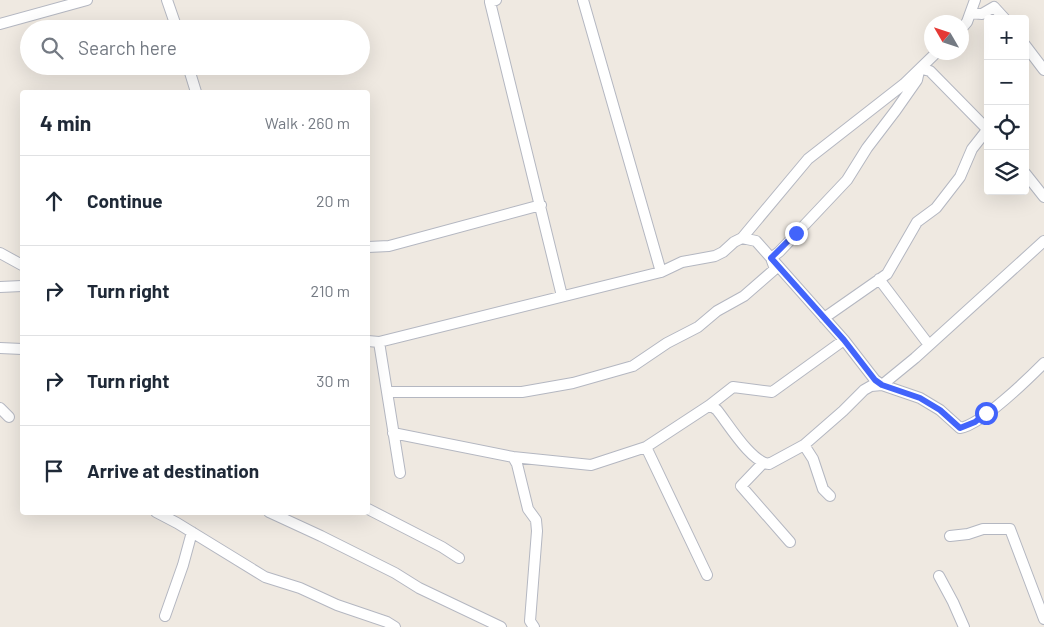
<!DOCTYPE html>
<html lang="en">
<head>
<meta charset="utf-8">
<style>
	:root { --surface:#fff; --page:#f2f2f3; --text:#1f2937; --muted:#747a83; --line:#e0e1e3 }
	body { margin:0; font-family:Barlow,sans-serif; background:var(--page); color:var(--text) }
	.controls { position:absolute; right:15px; top:15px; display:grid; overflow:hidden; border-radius:5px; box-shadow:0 5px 20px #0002 }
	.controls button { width:45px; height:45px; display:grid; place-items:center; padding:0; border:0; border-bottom:1px solid var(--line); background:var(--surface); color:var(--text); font:25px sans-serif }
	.compass { position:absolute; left:924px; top:15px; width:45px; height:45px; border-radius:50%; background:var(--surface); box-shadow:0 5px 20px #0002; rotate:309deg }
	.stop { position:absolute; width:15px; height:15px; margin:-11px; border:4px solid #4264fb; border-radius:50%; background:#fff }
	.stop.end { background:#4264fb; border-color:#fff; box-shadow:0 1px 5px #0008 }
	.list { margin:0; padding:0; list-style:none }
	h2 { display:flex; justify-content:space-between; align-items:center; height:65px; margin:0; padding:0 20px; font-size:21px }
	h2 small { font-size:16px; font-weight:400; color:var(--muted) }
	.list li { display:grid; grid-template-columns:32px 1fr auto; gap:15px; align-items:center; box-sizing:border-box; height:90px; padding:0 20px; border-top:1px solid var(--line) }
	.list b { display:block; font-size:19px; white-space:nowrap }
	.list em { font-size:16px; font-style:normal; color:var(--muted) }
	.icon { flex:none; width:28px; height:28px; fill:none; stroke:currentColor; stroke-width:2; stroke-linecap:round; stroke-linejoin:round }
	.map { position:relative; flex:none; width:1044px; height:627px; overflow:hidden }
	.search { position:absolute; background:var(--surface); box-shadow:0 5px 20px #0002; left:20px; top:20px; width:350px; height:55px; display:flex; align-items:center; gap:12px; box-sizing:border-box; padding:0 18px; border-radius:28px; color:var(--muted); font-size:19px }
	.panel { position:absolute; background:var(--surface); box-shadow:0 5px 20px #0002; left:20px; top:90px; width:350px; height:425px; border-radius:5px }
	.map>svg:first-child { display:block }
</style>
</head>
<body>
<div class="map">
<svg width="1044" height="627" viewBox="0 0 1044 627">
	<rect width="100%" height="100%" fill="#efe9e1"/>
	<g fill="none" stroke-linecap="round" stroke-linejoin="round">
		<defs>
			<path id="minor" d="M 167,0 L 177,29
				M 496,0 L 490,2 L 562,296
				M 583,0 L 661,272
				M 971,13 L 982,14 L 994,7 L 1005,19
				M 0,24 L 87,0
				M 962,28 L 967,22 L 975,0
				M 1025,45 L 1044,70
				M 188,66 L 196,92
				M 919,71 L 922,69 L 930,71 L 988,130
				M 1025,173 L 1044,197
				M 742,238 L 756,241 L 844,340 L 875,380 L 882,385 L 920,398 L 940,410 L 960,428 C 981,425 1028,379 1044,363
				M 368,247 L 389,246 L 541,205
				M 0,253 L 22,265
				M 879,279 L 929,345
				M 0,287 L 22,286
				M 824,318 L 887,274 L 917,222 L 936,208 L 960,177 L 972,149 L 987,130
				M 368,341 L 379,342 L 661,272 L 682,262 L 715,256 L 723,252 L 734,242 L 742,238 L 808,159 L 904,84 L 937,52
				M 379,342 L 400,473
				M 0,348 L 22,349
				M 387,392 L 522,392 L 573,383 L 633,366 L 667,343 L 698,327 L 717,311 L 744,296 L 775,269 L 771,258 L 779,252 L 847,180 L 867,148 L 896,110 L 917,80 L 919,71
				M 710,405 L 733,387 L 772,392 L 844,340
				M 0,408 L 9,417
				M 393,433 L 513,457 L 591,465 L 646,447 L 710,405 L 717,410 C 729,425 751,462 769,464 L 804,445 L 813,459 L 823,489 L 830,496
				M 804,445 L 843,411 L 864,390 L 871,386 L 882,385 L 915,358 L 1044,241
				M 646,447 L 707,575
				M 513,457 L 517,464 L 528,509 L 536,520 L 537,531 L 530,621 L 534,627
				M 763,463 L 741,486 L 790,542
				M 368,509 L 442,547 L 459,558
				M 156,512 L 177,523 L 265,577 L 300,588 L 337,605 L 387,622 L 395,627
				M 269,512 L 321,536 L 395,573 L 419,588 L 501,627
				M 950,536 L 968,534 L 983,529 L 1010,529 L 1044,619
				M 939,576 L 953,602 L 964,627
				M 165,616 L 183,565 L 192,532"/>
		</defs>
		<use href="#minor" stroke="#b4b7c1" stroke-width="12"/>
		<use href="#minor" stroke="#fff" stroke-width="10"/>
	</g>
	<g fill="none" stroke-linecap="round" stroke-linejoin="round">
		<path stroke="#4264fb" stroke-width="6" d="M 796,233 L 771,258 L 844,340 L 875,380 L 882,385 L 920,398 L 940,410 L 960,428 L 975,422 L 986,413"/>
	</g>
</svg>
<div class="controls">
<button>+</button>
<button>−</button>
<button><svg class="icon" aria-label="locate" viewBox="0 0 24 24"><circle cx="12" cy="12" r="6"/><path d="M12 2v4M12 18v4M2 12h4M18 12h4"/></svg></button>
<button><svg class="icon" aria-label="layers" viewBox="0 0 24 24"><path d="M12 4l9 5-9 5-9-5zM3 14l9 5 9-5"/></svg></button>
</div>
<svg class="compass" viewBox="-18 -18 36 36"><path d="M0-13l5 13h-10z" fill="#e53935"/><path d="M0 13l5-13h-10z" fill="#747a83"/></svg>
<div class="stop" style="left:986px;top:413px"></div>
<div class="stop end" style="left:796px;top:233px"></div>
<div class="search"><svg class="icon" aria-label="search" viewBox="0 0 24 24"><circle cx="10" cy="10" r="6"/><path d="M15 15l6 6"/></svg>Search here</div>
<section class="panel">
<h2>4 min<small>Walk · 260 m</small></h2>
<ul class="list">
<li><svg class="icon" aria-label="ahead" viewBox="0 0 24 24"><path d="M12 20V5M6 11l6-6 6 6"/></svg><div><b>Continue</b></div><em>20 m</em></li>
<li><svg class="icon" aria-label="right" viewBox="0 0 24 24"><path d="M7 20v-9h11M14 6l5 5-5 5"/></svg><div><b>Turn right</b></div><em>210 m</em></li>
<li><svg class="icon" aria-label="right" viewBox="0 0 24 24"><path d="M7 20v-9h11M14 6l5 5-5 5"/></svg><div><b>Turn right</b></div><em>30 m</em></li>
<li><svg class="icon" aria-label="arrive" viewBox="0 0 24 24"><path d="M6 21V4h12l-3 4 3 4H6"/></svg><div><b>Arrive at destination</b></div></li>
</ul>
</section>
</div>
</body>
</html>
